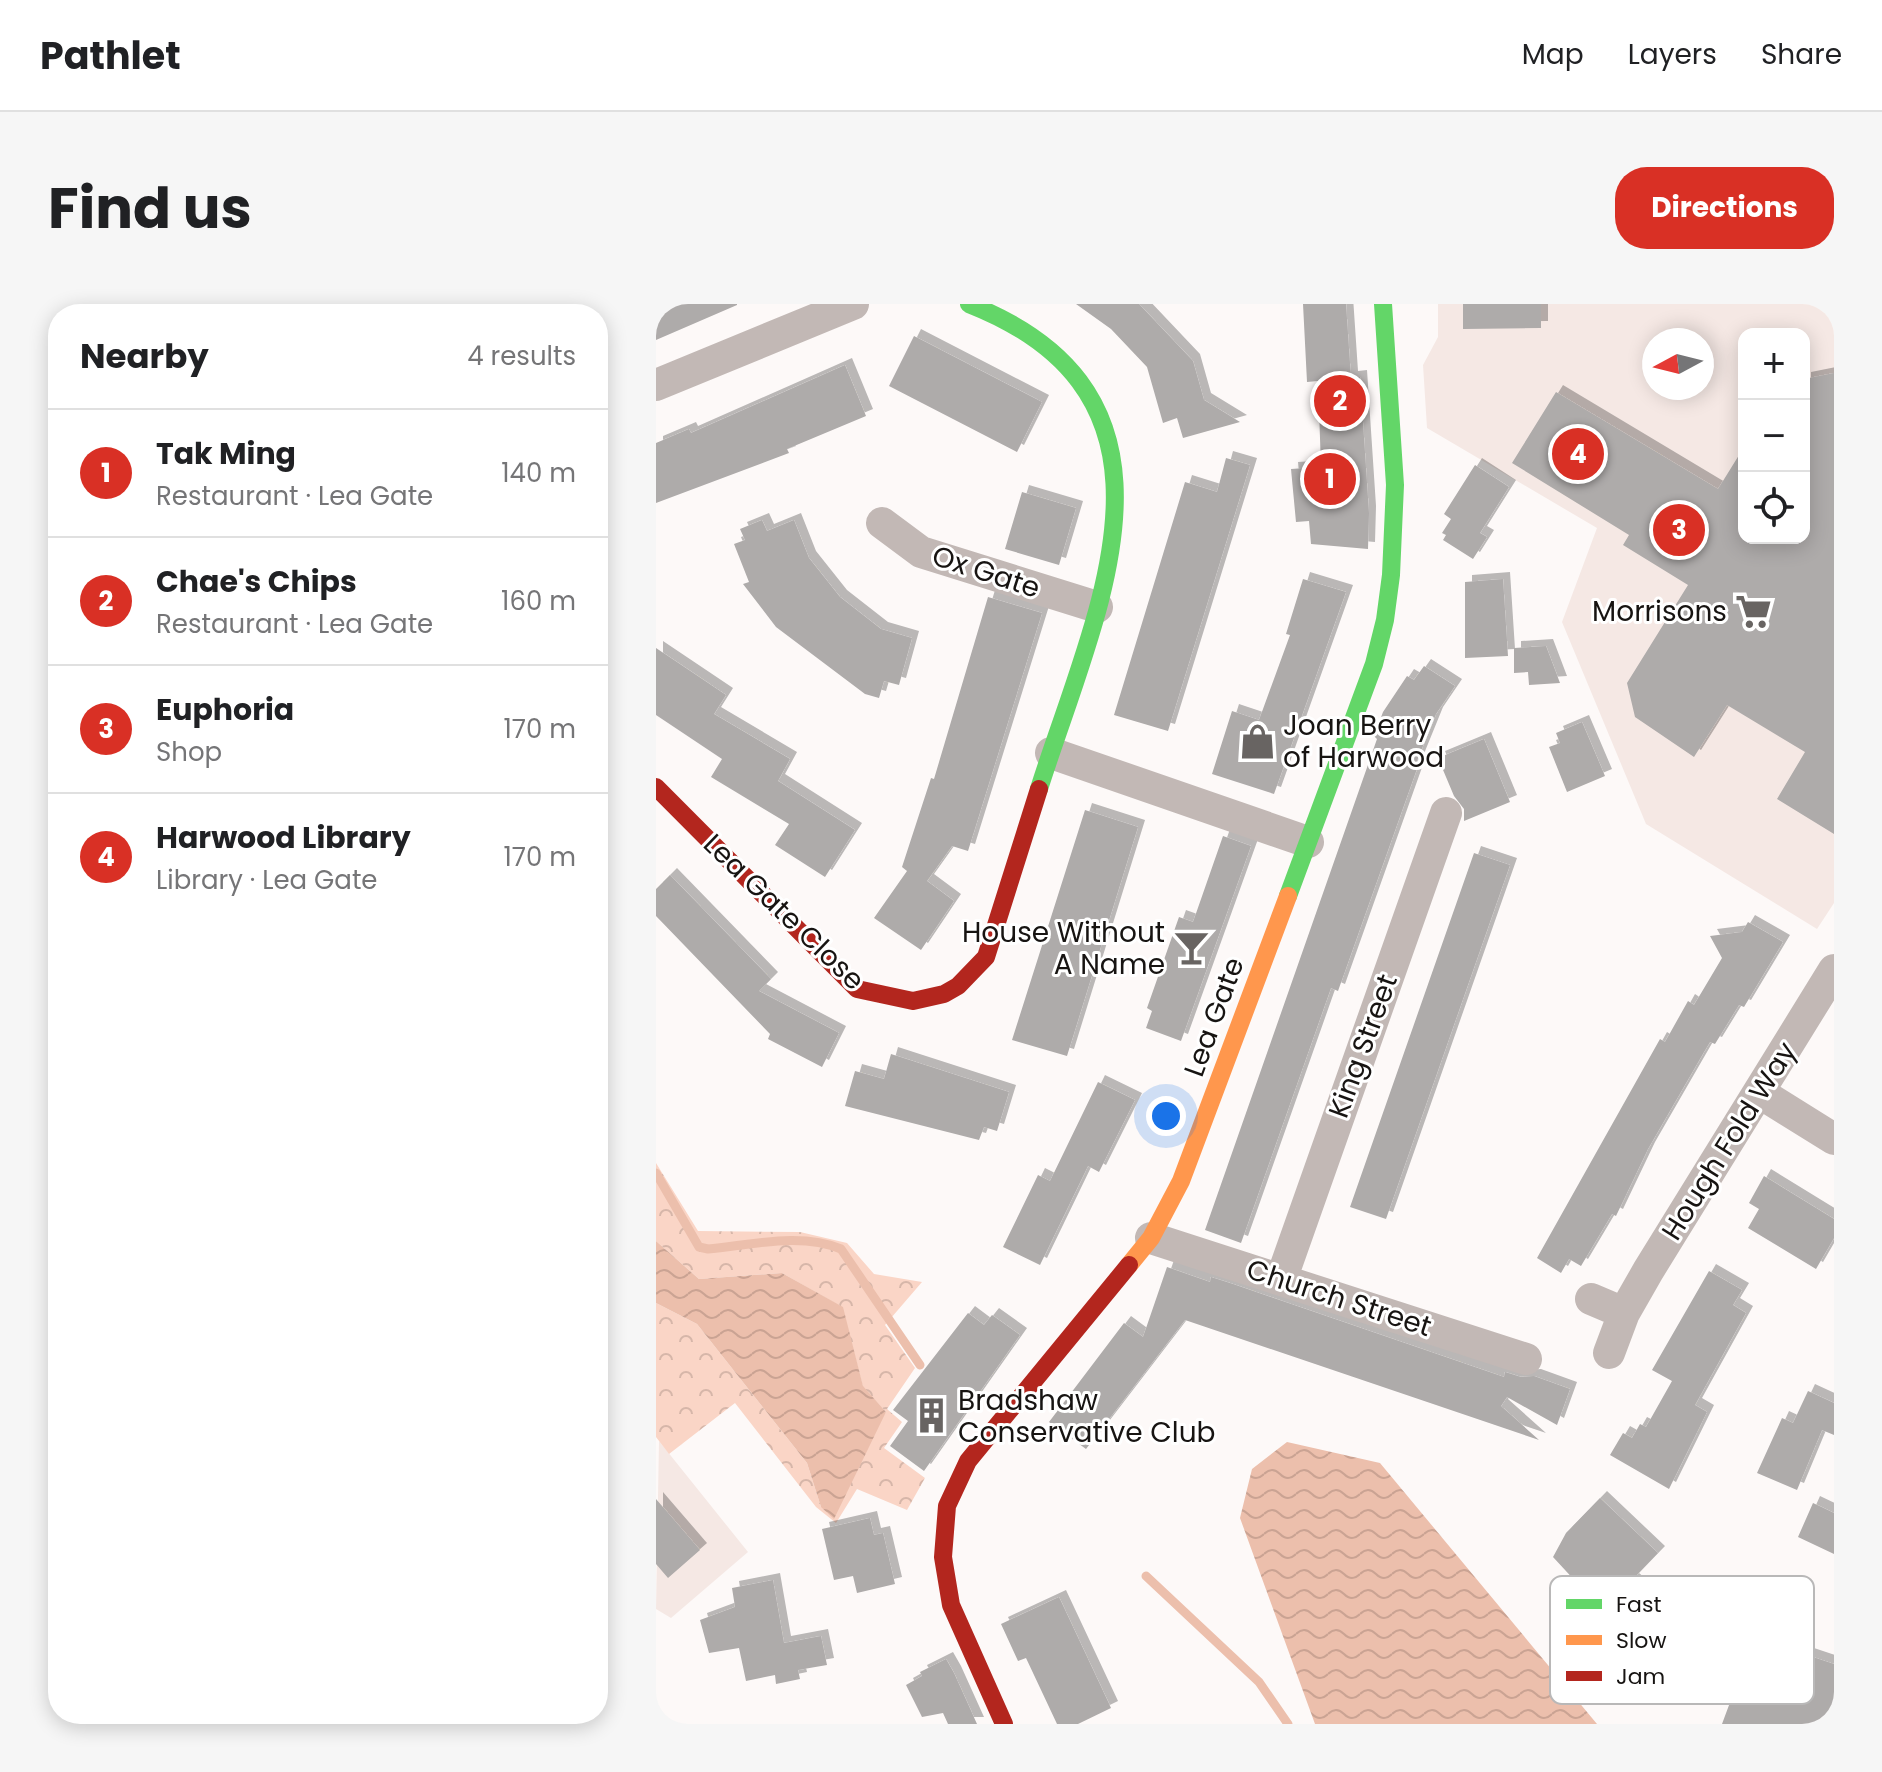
<!DOCTYPE html>
<html lang="en">
<head>
<meta charset="utf-8">
<style>
	:root { --surface:#fff; --page:#f6f6f6; --text:#202124; --muted:#757577; --line:#e0e0e0; --accent:#d93025 }
	body { margin:0; font-family:Poppins,sans-serif; background:var(--page); color:var(--text) }
	.controls { position:absolute; right:24px; top:24px; display:grid; overflow:hidden; border-radius:16px; box-shadow:0 4px 20px #0003 }
	.controls button { width:72px; height:72px; display:grid; place-items:center; padding:0; border:0; border-bottom:2px solid var(--line); background:var(--surface); color:var(--text); font:40px sans-serif }
	.compass { position:absolute; left:986px; top:24px; width:72px; height:72px; border-radius:50%; background:var(--surface); box-shadow:0 4px 20px #0003; rotate:263deg }
	.you { position:absolute; left:510px; top:812px; width:28px; height:28px; margin:-20px; border:6px solid #fff; border-radius:50%; background:#1a73e8; box-shadow:0 0 0 12px #1a73e833 }
	.badge { display:grid; place-items:center; width:52px; height:52px; border-radius:50%; background:var(--accent); color:#fff; font-size:26px; font-weight:700 }
	.pin { position:absolute; translate:-50% -50%; border:4px solid #fff; box-shadow:0 2px 8px #0006 }
	.list { margin:0; padding:0; list-style:none }
	h2 { display:flex; justify-content:space-between; align-items:center; height:104px; margin:0; padding:0 32px; font-size:34px }
	h2 small { font-size:26px; font-weight:400; color:var(--muted) }
	.list li { display:grid; grid-template-columns:52px 1fr auto; gap:24px; align-items:center; box-sizing:border-box; height:128px; padding:0 32px; border-top:2px solid var(--line) }
	.list b { display:block; font-size:30px; white-space:nowrap }
	.list p { margin:0; font-size:26px; white-space:nowrap; color:var(--muted) }
	.list em { font-size:26px; font-style:normal; color:var(--muted) }
	.icon { flex:none; width:44px; height:44px; fill:none; stroke:currentColor; stroke-width:2; stroke-linecap:round; stroke-linejoin:round }
	.map { position:relative; flex:none; width:1178px; height:1420px; overflow:hidden; border-radius:32px }
	header { display:flex; align-items:center; gap:48px; box-sizing:border-box; height:112px; padding:0 40px; background:var(--surface); border-bottom:2px solid var(--line) }
	header strong { font-size:38px }
	nav { display:flex; gap:44px; margin-inline-start:auto; font-size:28px }
	.intro { display:flex; align-items:center; justify-content:space-between; box-sizing:border-box; height:192px; padding:0 48px }
	h1 { margin:0; font-size:56px }
	.button { padding:20px 36px; border-radius:32px; background:var(--accent); color:#fff; font-size:28px; font-weight:700 }
	main { display:flex; gap:48px; padding:0 48px }
	aside { flex:1; background:var(--surface); border-radius:32px; box-shadow:0 4px 20px #0003 }
	.map>svg:first-child { display:block }
</style>
</head>
<body>
<header>
<strong>Pathlet</strong>
<nav><a>Map</a><a>Layers</a><a>Share</a></nav>
</header>
<div class="intro"><h1>Find us</h1><a class="button">Directions</a></div>
<main>
<aside>
<h2>Nearby<small>4 results</small></h2>
<ul class="list">
<li><span class="badge">1</span><div><b>Tak Ming</b><p>Restaurant · Lea Gate</p></div><em>140 m</em></li>
<li><span class="badge">2</span><div><b>Chae's Chips</b><p>Restaurant · Lea Gate</p></div><em>160 m</em></li>
<li><span class="badge">3</span><div><b>Euphoria</b><p>Shop</p></div><em>170 m</em></li>
<li><span class="badge">4</span><div><b>Harwood Library</b><p>Library · Lea Gate</p></div><em>170 m</em></li>
</ul>
</aside>
<div class="map">
<svg width="1178" height="1420" viewBox="0 0 1178 1420">
	<defs>
		<pattern id="forest-crowns" width="20" height="18" patternUnits="userSpaceOnUse" patternTransform="scale(2)"><rect width="20" height="18" fill="#fad5c6"/><path d="M2 6a3 3 0 1 1 6 0M12 15a3 3 0 1 1 6 0" fill="none" stroke="#d6b6a9"/></pattern>
		<pattern id="water-waves" width="16" height="10" patternUnits="userSpaceOnUse" patternTransform="scale(2)"><rect width="16" height="10" fill="#ecbfac"/><path d="M0 5q4-4 8 0t8 0" fill="none" stroke="#caa393"/></pattern>
		<filter id="shadow"><feDropShadow dx="7" dy="-7" stdDeviation="0" flood-color="#0004"/></filter>
	</defs>
	<rect width="100%" height="100%" fill="#fdf9f8"/>
	<path fill="#f5e8e4" fill-rule="evenodd" d="M 782,0 L 1178,0 L 1178,599 L 1161,625 L 990,520 L 906,318 L 941,224 L 771,124 L 767,61 L 782,33 ZM 1088,30 L 1148,30 L 1148,234 L 1088,234 ZM 998,36 L 1046,36 L 1046,84 L 998,84 Z
		M 3,1137 L 92,1248 L 15,1314 L 0,1305 Z"/>
	<path fill="url(#forest-crowns)" d="M 0,859 L 42,927 L 144,928 L 191,939 L 218,970 L 266,978 L 229,1021 L 259,1064 L 231,1105 L 246,1118 L 228,1144 L 269,1174 L 251,1206 L 201,1185 L 180,1219 L 160,1203 L 79,1099 L 13,1150 L 0,1133 L 0,999 L 41,1020 L 151,1159 L 165,1203 L 230,1108 L 207,1083 L 186,1003 L 126,969 L 43,975 L 0,937 Z"/>
	<path fill="url(#water-waves)" d="M 0,937 L 43,975 L 126,969 L 187,1003 L 207,1082 L 230,1108 L 178,1215 L 165,1203 L 151,1159 L 41,1020 L 0,999 Z
		M 631,1138 L 724,1159 L 941,1420 L 659,1420 L 584,1214 L 596,1165 Z"/>
	<g fill="none" stroke-linecap="round" stroke-linejoin="round">
		<path stroke="#ecbfac" stroke-width="9" d="M 0,869 L 43,943 L 52,945 C 95,941 145,928 185,945 L 264,1061
			M 490,1272 L 603,1378 L 632,1420"/>
	</g>
	<path fill="#aeabaa" filter="url(#shadow)" d="M 0,0 L 81,0 L 81,1 L 0,36 Z
		M 420,0 L 483,0 L 537,57 L 548,96 L 584,118 L 527,134 L 521,114 L 507,119 L 491,63 L 455,25 Z
		M 647,0 L 690,0 L 695,74 L 704,73 L 713,209 L 712,245 L 655,240 L 653,217 L 640,218 L 635,165 L 665,163 L 662,77 L 651,78 Z
		M 807,0 L 885,0 L 885,24 L 807,25 Z
		M 258,32 L 386,98 L 361,148 L 233,82 Z
		M 189,61 L 210,112 L 131,145 L 133,149 L 0,199 L 0,139 L 33,125 L 35,129 Z
		M 1178,69 L 1178,530 L 1121,495 L 1149,448 L 1071,401 L 1038,453 L 979,413 L 971,379 L 1032,281 L 967,241 L 973,231 L 856,159 L 900,88 L 1062,185 L 1088,143 L 1088,234 L 1148,234 L 1148,75 Z
		M 570,154 L 594,161 L 512,427 L 458,411 L 529,178 L 561,188 Z
		M 819,161 L 853,183 L 824,229 L 831,233 L 817,255 L 787,236 L 790,231 L 786,229 L 795,215 L 788,210 Z
		M 366,188 L 420,204 L 403,261 L 349,245 Z
		M 106,216 L 111,227 L 138,216 L 153,254 L 184,293 L 225,325 L 256,334 L 243,381 L 228,377 L 223,394 L 209,390 L 120,323 L 87,280 L 93,278 L 78,240 L 89,236 L 84,225 Z
		M 647,275 L 690,288 L 618,490 L 556,470 L 576,407 L 603,416 L 634,331 L 630,330 Z
		M 847,275 L 852,352 L 809,354 L 809,278 Z
		M 332,293 L 386,309 L 312,547 L 296,542 L 271,577 L 298,597 L 265,646 L 218,614 L 251,567 L 246,563 L 275,474 L 278,475 Z
		M 890,342 L 904,379 L 873,381 L 872,368 L 858,369 L 858,344 Z
		M 0,344 L 70,391 L 58,410 L 134,455 L 122,477 L 199,526 L 169,573 L 119,541 L 133,520 L 55,473 L 66,455 L 0,411 Z
		M 768,362 L 799,382 L 780,410 L 758,464 L 762,462 L 682,687 L 675,684 L 585,939 L 549,926 L 721,435 L 718,432 L 727,408 L 751,372 L 758,376 Z
		M 926,418 L 949,472 L 911,488 L 893,443 L 904,439 L 900,429 Z
		M 828,435 L 854,498 L 808,517 L 808,505 L 798,492 L 782,454 Z
		M 429,506 L 482,523 L 411,752 L 356,736 Z
		M 567,532 L 595,542 L 525,737 L 490,724 L 496,707 L 491,704 L 523,613 L 537,618 Z
		M 818,549 L 854,561 L 730,915 L 694,903 Z
		M 14,571 L 115,675 L 103,687 L 183,729 L 166,763 L 112,735 L 114,730 L 0,612 L 0,585 Z
		M 1092,618 L 1127,638 L 1088,703 L 1083,701 L 1059,740 L 1054,738 L 1048,748 L 992,845 L 960,912 L 956,910 L 925,962 L 913,955 L 905,969 L 881,954 L 1004,735 L 1009,738 L 1032,697 L 1038,701 L 1066,654 L 1054,632 L 1086,628 Z
		M 235,750 L 353,788 L 341,827 L 328,823 L 323,836 L 189,802 L 199,767 L 228,775 Z
		M 442,778 L 479,796 L 443,868 L 432,862 L 384,961 L 347,943 L 382,871 L 394,877 Z
		M 1108,872 L 1178,915 L 1178,934 L 1160,965 L 1092,924 L 1103,905 L 1093,899 Z
		M 511,963 L 554,978 L 555,973 L 577,980 L 848,1073 L 849,1068 L 865,1073 L 878,1072 L 914,1085 L 901,1121 L 851,1093 L 845,1102 L 883,1136 L 529,1016 L 430,1145 L 393,1118 L 468,1019 L 487,1033 Z
		M 1053,967 L 1086,986 L 1077,1001 L 1090,1009 L 1039,1101 L 1051,1108 L 1013,1185 L 954,1151 L 967,1129 L 976,1134 L 984,1120 L 990,1123 L 1016,1077 L 996,1066 Z
		M 312,1009 L 328,1021 L 336,1011 L 364,1031 L 268,1167 L 234,1142 L 252,1117 L 237,1106 Z
		M 1152,1087 L 1178,1099 L 1178,1131 L 1166,1126 L 1141,1186 L 1101,1169 L 1126,1114 L 1137,1119 Z
		M 944,1194 L 1002,1249 L 976,1276 L 982,1281 L 964,1300 L 959,1294 L 950,1303 L 937,1290 L 934,1293 L 897,1253 L 910,1229 Z
		M 0,1195 L 44,1246 L 12,1274 L 0,1260 Z
		M 1157,1199 L 1178,1209 L 1178,1250 L 1142,1233 Z
		M 214,1214 L 218,1231 L 227,1229 L 239,1280 L 201,1289 L 197,1272 L 178,1276 L 166,1225 Z
		M 117,1276 L 128,1339 L 165,1332 L 171,1361 L 142,1366 L 144,1375 L 120,1380 L 119,1371 L 90,1377 L 83,1344 L 53,1349 L 44,1316 L 79,1303 L 76,1284 Z
		M 403,1293 L 455,1404 L 422,1420 L 401,1420 L 370,1354 L 362,1357 L 345,1320 Z
		M 1121,1341 L 1178,1360 L 1178,1420 L 1066,1420 L 1076,1393 L 1100,1401 Z
		M 290,1355 L 298,1369 L 321,1420 L 292,1420 L 287,1409 L 266,1413 L 250,1381 L 266,1372 L 264,1368 Z"/>
	<g fill="none" stroke-linecap="round" stroke-linejoin="round">
		<path stroke="#c2b8b5" stroke-width="32" d="M 0,81 L 197,0
			M 226,219 L 265,248 L 441,303
			M 395,449 L 652,538
			M 1104,789 L 1178,835
			M 495,934 L 870,1055
			M 625,976 L 790,509
			M 935,995 L 968,1009
			M 953,1049 L 968,1009 L 992,967 L 1178,666"/>
		<path stroke="#63d668" stroke-width="18" d="M 313,0 C 552,94 438,310 383,485
			M 632,592 L 718,360 L 729,316 L 735,271 L 739,181 L 727,0"/>
		<path stroke="#ff974d" stroke-width="18" d="M 473,961 L 495,934 L 525,877 L 632,592"/>
		<path stroke="#b3261e" stroke-width="18" d="M 0,483 L 201,685 L 257,697 L 288,690 L 302,682 L 330,653 L 383,485
			M 348,1420 L 295,1301 L 287,1253 L 291,1202 L 312,1157 L 473,961"/>
	</g>
	<defs>
		<symbol id="supermarket-bare" viewBox="-9 -9 18 18"><path d="M-6-5.5h2.5l.6 2H6L4.5 2H-2.5L-4.4-4H-6ZM-1.5 3.2a1.3 1.3 0 1 0 .1 0ZM3 3.2a1.3 1.3 0 1 0 .1 0Z" fill="#686462" stroke="#fff" stroke-width="2.5" paint-order="stroke"/></symbol>
		<symbol id="shop-bare" viewBox="-9 -9 18 18"><path d="M-5-2.5h2.3a2.7 3.5 0 0 1 5.4 0H5L5.5 6h-11ZM-1.5-2.5h3a1.5 2.3 0 0 0-3 0Z" fill="#686462" stroke="#fff" stroke-width="2.5" paint-order="stroke"/></symbol>
		<symbol id="bar-bare" viewBox="-9 -9 18 18"><path d="M-6-5H6L.8 .8V4.5H3.5V6h-7V4.5H-.8V.8Z" fill="#686462" stroke="#fff" stroke-width="2.5" paint-order="stroke"/></symbol>
		<symbol id="building-bare" viewBox="-9 -9 18 18"><path d="M-4-6H4V6H1V3H-1V6H-4ZM-2.5-4.3h1.7v1.8h-1.7ZM.8-4.3h1.7v1.8H.8ZM-2.5-1h1.7V.8h-1.7ZM.8-1h1.7V.8H.8Z" fill="#686462" stroke="#fff" stroke-width="2.5" paint-order="stroke"/></symbol>
	</defs>
	<g fill-rule="evenodd">
		<use href="#supermarket-bare" x="1072" y="282" width="51" height="51"/>
		<use href="#shop-bare" x="576" y="412" width="51" height="51"/>
		<use href="#bar-bare" x="510" y="618" width="51" height="51"/>
		<use href="#building-bare" x="250" y="1086" width="51" height="51"/>
	</g>
	<g text-anchor="middle" dominant-baseline="central" stroke-width="6" stroke-linejoin="round" paint-order="stroke">
		<g font-size="28" fill="#171412" stroke="#fff">
			<text transform="translate(330 268) rotate(18)">Ox Gate</text>
			<text transform="translate(128 608) rotate(44)">Lea Gate Close</text>
			<text transform="translate(558 713) rotate(-70)">Lea Gate</text>
			<text transform="translate(707 742) rotate(-70)">King Street</text>
			<text transform="translate(1073 837) rotate(-58)">Hough Fold Way</text>
			<text transform="translate(683 994) rotate(18)">Church Street</text>
		</g>
		<g font-size="28" fill="#171412" stroke="#fff" text-anchor="end">
			<text x="1071" y="307">Morrisons</text>
			<text x="627" y="421" text-anchor="start">Joan Berry<tspan x="627" dy="32">of Harwood</tspan></text>
			<text x="509" y="628">House Without<tspan x="509" dy="32">A Name</tspan></text>
			<text x="302" y="1096" text-anchor="start">Bradshaw<tspan x="302" dy="32">Conservative Club</tspan></text>
		</g>
	</g>
	<rect x="894" y="1272" width="264" height="128" rx="12" fill="#fff" stroke="#b9b8b8" stroke-width="2"/>
	<rect x="910" y="1295" width="36" height="10" fill="#63d668"/>
	<rect x="910" y="1331" width="36" height="10" fill="#ff974d"/>
	<rect x="910" y="1367" width="36" height="10" fill="#b3261e"/>
	<g font-size="22" fill="#171412">
		<text x="960" y="1308">Fast</text>
		<text x="960" y="1344">Slow</text>
		<text x="960" y="1380">Jam</text>
	</g>
</svg>
<div class="controls">
<button>+</button>
<button>−</button>
<button><svg class="icon" aria-label="locate" viewBox="0 0 24 24"><circle cx="12" cy="12" r="6"/><path d="M12 2v4M12 18v4M2 12h4M18 12h4"/></svg></button>
</div>
<svg class="compass" viewBox="-18 -18 36 36"><path d="M0-13l5 13h-10z" fill="#e53935"/><path d="M0 13l5-13h-10z" fill="#757577"/></svg>
<div class="you"></div>
<div class="pin badge" style="left:674px;top:175px">1</div>
<div class="pin badge" style="left:684px;top:97px">2</div>
<div class="pin badge" style="left:1023px;top:226px">3</div>
<div class="pin badge" style="left:922px;top:150px">4</div>
</div>
</main>
</body>
</html>
